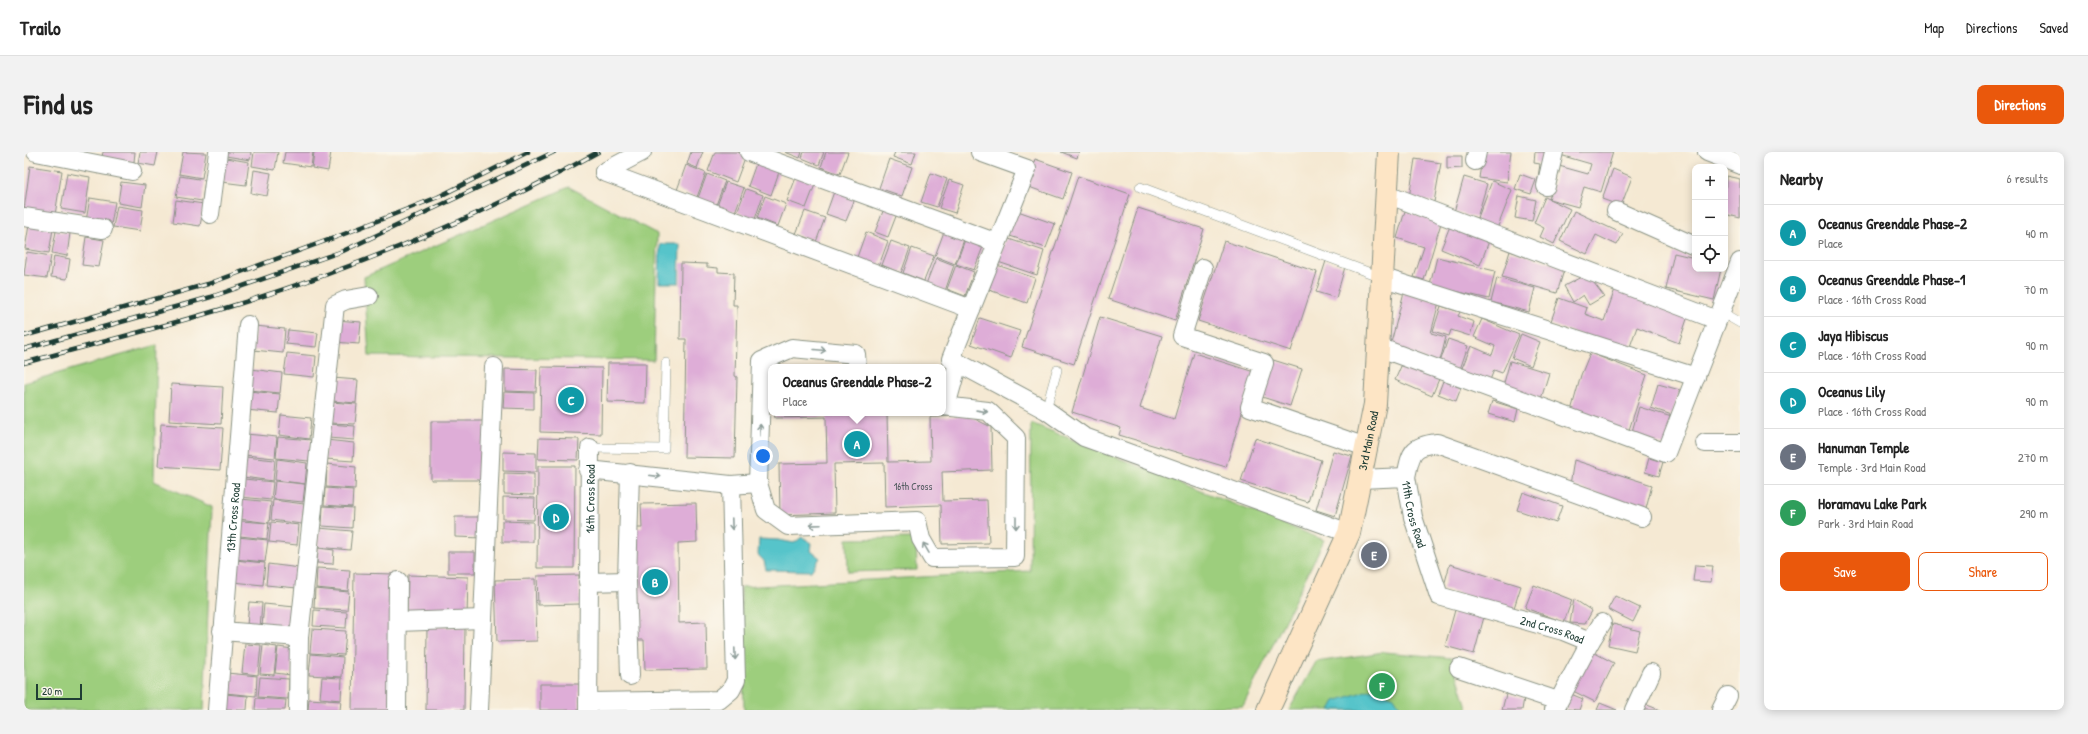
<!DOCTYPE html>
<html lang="en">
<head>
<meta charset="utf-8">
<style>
	:root { --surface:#fff; --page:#f2f2f2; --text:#222; --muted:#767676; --line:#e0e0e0; --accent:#ea580c }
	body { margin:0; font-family:"Patrick Hand",sans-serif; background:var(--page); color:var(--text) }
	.controls { position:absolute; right:12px; top:12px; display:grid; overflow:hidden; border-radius:8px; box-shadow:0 2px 10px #0003 }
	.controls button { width:36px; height:36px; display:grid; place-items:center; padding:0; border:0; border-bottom:1px solid var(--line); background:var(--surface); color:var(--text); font:20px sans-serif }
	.scale { position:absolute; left:12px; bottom:10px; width:46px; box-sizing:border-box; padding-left:4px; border:2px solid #1f3d34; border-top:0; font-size:11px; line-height:14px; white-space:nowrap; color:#1f3d34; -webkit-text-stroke:3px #fbf7ec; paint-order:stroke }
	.you { position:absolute; left:739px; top:304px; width:14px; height:14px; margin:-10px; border:3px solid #fff; border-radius:50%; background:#1a73e8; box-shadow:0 0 0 6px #1a73e833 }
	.badge { display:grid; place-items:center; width:26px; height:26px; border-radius:50%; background:var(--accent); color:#fff; font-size:13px; font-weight:700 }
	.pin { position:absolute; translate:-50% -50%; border:2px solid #fff; box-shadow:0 1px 4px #0006 }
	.popup { position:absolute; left:744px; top:212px; width:178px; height:52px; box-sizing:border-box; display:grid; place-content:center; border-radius:8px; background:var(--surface); filter:drop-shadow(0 1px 3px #0005); font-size:13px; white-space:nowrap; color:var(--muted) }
	.popup b { font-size:15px; color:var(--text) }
	.popup::after { content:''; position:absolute; left:50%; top:100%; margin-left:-8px; border:8px solid transparent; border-top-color:var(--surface) }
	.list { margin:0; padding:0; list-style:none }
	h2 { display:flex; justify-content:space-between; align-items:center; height:52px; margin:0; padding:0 16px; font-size:17px }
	h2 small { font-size:13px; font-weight:400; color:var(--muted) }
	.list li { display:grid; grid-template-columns:26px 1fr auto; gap:12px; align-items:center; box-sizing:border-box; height:56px; padding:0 16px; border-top:1px solid var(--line) }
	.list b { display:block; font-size:15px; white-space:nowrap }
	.list p { margin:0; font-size:13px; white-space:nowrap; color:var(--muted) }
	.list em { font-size:13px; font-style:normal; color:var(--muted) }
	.actions { display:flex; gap:8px; padding:12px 16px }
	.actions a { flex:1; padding:9px 0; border:1px solid var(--accent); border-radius:8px; text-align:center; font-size:14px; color:var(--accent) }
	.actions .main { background:var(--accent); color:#fff }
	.icon { flex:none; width:22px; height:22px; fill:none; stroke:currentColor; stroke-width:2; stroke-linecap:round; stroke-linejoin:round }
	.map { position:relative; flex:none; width:1716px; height:558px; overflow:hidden; border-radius:8px }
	header { display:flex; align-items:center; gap:24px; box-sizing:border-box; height:56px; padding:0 20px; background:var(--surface); border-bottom:1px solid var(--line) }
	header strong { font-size:19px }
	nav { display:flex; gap:22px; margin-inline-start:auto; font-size:14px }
	.intro { display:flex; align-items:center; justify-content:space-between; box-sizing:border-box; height:96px; padding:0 24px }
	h1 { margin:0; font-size:28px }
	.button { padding:10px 18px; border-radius:8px; background:var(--accent); color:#fff; font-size:14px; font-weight:700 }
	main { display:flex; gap:24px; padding:0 24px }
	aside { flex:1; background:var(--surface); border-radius:8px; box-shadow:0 2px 10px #0003 }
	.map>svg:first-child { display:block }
</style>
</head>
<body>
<header>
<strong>Trailo</strong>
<nav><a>Map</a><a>Directions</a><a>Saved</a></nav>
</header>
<div class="intro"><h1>Find us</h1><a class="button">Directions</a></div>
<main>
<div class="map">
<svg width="1716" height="558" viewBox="0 0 1716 558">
	<rect width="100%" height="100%" fill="#fbf7ec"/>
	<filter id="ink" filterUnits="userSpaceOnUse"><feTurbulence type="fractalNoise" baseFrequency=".025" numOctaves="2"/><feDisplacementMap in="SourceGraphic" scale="8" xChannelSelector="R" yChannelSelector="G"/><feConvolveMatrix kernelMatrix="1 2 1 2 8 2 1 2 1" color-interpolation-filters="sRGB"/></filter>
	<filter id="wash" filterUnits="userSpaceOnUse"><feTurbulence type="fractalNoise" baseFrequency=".012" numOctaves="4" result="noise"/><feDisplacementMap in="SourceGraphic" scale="16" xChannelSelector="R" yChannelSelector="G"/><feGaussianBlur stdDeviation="0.9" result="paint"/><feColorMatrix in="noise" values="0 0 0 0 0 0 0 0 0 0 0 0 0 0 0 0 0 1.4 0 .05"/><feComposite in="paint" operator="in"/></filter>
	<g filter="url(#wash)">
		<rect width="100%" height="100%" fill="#f5e9d3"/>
		<path fill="#9dce7d" stroke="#5e8658" d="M 545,35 L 633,82 L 630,208 L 345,204 L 340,125 Z
			M 133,193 L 130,329 L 188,355 L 180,558 L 0,558 L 0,231 Z
			M 1007,271 L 1300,388 L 1219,554 L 1092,558 L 720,558 L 717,435 L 1006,419 Z
			M 892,386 L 893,418 L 824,420 L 823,387 Z
			M 1360,500 L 1428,506 L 1444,558 L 1265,558 L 1292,510 Z"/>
		<path fill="#56c4ca" stroke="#3a807f" d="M 636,92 L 656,92 L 655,131 L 635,131 Z
			M 778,385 L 788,391 L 787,399 L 796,406 L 787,419 L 742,418 L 740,409 L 734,403 L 735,387 L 755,388 L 770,391 Z
			M 1348,537 L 1370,545 L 1378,558 L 1306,558 L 1311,549 Z"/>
		<g id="blocks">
			<path fill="#deadd7" d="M 79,0 L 111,0 L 110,10 L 78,5 Z
				M 116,0 L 134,0 L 131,14 L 114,11 Z
				M 159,0 L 182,1 L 178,26 L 155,22 Z
				M 202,0 L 227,0 L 226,8 L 202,4 Z
				M 230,0 L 254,0 L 251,18 L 228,14 Z
				M 261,0 L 289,0 L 287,15 L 259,11 Z
				M 290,0 L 307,0 L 304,19 L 288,16 Z
				M 667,0 L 679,0 L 673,16 L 663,12 Z
				M 691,0 L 714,0 L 722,3 L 712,30 L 684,19 Z
				M 761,0 L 778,0 L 776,6 Z
				M 780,0 L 800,0 L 795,13 L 778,6 Z
				M 802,0 L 824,0 L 816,22 L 797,15 Z
				M 871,0 L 892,0 L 888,12 L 869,5 Z
				M 1037,0 L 1055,0 L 1053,6 Z
				M 1459,0 L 1487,0 L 1483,30 L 1455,26 Z
				M 1511,0 L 1527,0 L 1519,33 L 1513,32 L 1516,12 L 1510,11 Z
				M 1537,0 L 1589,0 L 1577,40 L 1560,35 L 1554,55 L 1525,47 L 1535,14 L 1564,22 L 1567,12 L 1536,3 Z
				M 1423,4 L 1438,4 L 1438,16 L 1423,17 Z
				M 202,6 L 225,10 L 222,33 L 198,30 Z
				M 865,7 L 888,15 L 878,44 L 855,36 Z
				M 1011,7 L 1048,20 L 1039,47 L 1002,34 Z
				M 1391,7 L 1417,11 L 1410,50 L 1385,46 Z
				M 733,9 L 756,17 L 747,43 L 724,34 Z
				M 662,13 L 682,21 L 673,45 L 653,38 Z
				M 6,14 L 38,19 L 31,63 L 0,58 Z
				M 1589,17 L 1608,25 L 1597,54 L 1578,47 Z
				M 230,18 L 247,21 L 243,44 L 227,41 Z
				M 43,21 L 66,25 L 61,61 L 37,57 Z
				M 907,21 L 923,27 L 913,55 L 897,50 Z
				M 683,22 L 701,29 L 692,53 L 674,46 Z
				M 1496,22 L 1512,28 L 1507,42 L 1491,37 Z
				M 773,23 L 792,30 L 782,56 L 763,49 Z
				M 156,24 L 181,28 L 178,49 L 152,45 Z
				M 1054,24 L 1106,42 L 1050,212 L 998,195 Z
				M 1702,24 L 1716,27 L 1716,66 L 1701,62 Z
				M 1440,25 L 1463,32 L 1453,66 L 1430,60 Z
				M 925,28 L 940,33 L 931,61 L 915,56 Z
				M 1468,29 L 1488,38 L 1471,82 L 1451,73 Z
				M 97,30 L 121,33 L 118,55 L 94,51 Z
				M 702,30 L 720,36 L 711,60 L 693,54 Z
				M 722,37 L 739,43 L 731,67 L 713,60 Z
				M 811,37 L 832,44 L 822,69 L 802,62 Z
				M 741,44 L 762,52 L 754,74 L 733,66 Z
				M 1495,44 L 1512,48 L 1508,69 L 1491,66 Z
				M 1521,45 L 1546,57 L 1530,92 L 1516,85 L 1520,76 L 1510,71 Z
				M 66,46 L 91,50 L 87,73 L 62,69 Z
				M 152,48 L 180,52 L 176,74 L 149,70 Z
				M 93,54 L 119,58 L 116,79 L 89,75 Z
				M 861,54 L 874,59 L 864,85 L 851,80 Z
				M 1114,56 L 1180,77 L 1151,169 L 1084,147 Z
				M 991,58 L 1031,72 L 1022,96 L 983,83 Z
				M 781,59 L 801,66 L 792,90 L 772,82 Z
				M 1381,59 L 1417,71 L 1400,128 L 1390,125 L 1400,95 L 1373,86 Z
				M 1550,59 L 1599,82 L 1593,93 L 1572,83 L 1563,102 L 1536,89 Z
				M 5,73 L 29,77 L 25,101 L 1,97 Z
				M 1426,74 L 1465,89 L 1456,113 L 1417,97 Z
				M 921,77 L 941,85 L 931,112 L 911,104 Z
				M 32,79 L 46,81 L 43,104 L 28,101 Z
				M 842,80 L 864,89 L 854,116 L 832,108 Z
				M 62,85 L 80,88 L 75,115 L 58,113 Z
				M 942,85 L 960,92 L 950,118 L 932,112 Z
				M 982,86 L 1020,99 L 1013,123 L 974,110 Z
				M 867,89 L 886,96 L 877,121 L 858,113 Z
				M 1200,89 L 1293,120 L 1267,199 L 1174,169 Z
				M 888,96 L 910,104 L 900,129 L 879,121 Z
				M 1486,99 L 1541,115 L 1533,141 L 1478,125 Z
				M 3,100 L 27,104 L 23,126 L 0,123 Z
				M 1650,101 L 1671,106 L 1671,117 L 1697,117 L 1690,148 L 1642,137 Z
				M 30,104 L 46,107 L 43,127 L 27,125 Z
				M 1413,105 L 1471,119 L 1465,147 L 1406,133 Z
				M 912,106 L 930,113 L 921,139 L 902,132 Z
				M 1302,109 L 1321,115 L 1312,146 L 1292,140 Z
				M 657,111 L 683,112 L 683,115 L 694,116 L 694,120 L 710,121 L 709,153 L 713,153 L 711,224 L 713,225 L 711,306 L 660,305 L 662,187 L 656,187 Z
				M 932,113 L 950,120 L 941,144 L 923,137 Z
				M 973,113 L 1011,126 L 1003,151 L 965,138 Z
				M 1563,122 L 1580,144 L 1565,153 L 1559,143 L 1549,150 L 1540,134 Z
				M 1473,126 L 1511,136 L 1505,160 L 1467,150 Z
				M 1591,137 L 1664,164 L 1655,191 L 1613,175 L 1604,200 L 1526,172 L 1535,146 L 1563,156 L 1561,162 L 1580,169 Z
				M 1380,140 L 1415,150 L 1407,181 L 1422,185 L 1415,213 L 1366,195 Z
				M 1417,154 L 1436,160 L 1434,164 L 1450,170 L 1446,184 L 1427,178 L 1425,184 L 1409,179 Z
				M 1076,165 L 1138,184 L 1116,256 L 1150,267 L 1170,201 L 1230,220 L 1202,315 L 1095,283 L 1097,276 L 1048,260 Z
				M 956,166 L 996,179 L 987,206 L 947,192 Z
				M 1458,167 L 1495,183 L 1478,221 L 1470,218 L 1464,233 L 1436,221 L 1447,194 L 1468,203 L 1471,194 L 1450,185 Z
				M 312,168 L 337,170 L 335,192 L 310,190 Z
				M 231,174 L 261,177 L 259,201 L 229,198 Z
				M 264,178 L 294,181 L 292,195 L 262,192 Z
				M 1497,182 L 1516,190 L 1507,214 L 1488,206 Z
				M 1424,187 L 1444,194 L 1435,220 L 1415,213 Z
				M 263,201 L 292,204 L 290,225 L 260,222 Z
				M 1566,201 L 1623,223 L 1604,281 L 1580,274 L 1582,268 L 1547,259 L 1557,223 Z
				M 1246,207 L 1278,217 L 1266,254 L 1235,244 Z
				M 1486,209 L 1525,221 L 1517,247 L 1478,238 Z
				M 584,211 L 622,211 L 621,251 L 583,250 Z
				M 1378,212 L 1415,227 L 1408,244 L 1371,228 Z
				M 517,215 L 578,216 L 577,282 L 516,280 Z
				M 227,217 L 258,221 L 256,241 L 225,238 Z
				M 481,217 L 513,218 L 512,240 L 481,239 Z
				M 309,226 L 334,228 L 332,251 L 308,249 Z
				M 1419,229 L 1437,236 L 1432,249 L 1414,242 Z
				M 147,232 L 199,235 L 197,272 L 145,269 Z
				M 1634,232 L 1656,238 L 1648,263 L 1627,256 Z
				M 224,239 L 256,242 L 254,261 L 222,258 Z
				M 480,240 L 510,241 L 510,257 L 479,256 Z
				M 1468,249 L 1494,257 L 1491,270 L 1464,262 Z
				M 307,250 L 333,252 L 331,272 L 305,271 Z
				M 1615,255 L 1651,266 L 1642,294 L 1607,283 Z
				M 750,261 L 863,261 L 864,310 L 907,309 L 906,265 L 945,264 L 967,275 L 968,318 L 918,320 L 919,349 L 963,348 L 965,391 L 918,392 L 917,353 L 861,355 L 860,311 L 810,312 L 811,361 L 756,363 L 755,312 L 803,311 L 802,265 L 751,266 Z
				M 257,263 L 287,266 L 285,287 L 255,283 Z
				M 407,269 L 461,269 L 460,328 L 407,328 Z
				M 137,272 L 199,276 L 196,318 L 134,314 Z
				M 305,272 L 331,274 L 330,288 L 304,286 Z
				M 222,282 L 253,285 L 251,306 L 220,303 Z
				M 254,285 L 287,288 L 285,309 L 252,306 Z
				M 515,286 L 555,287 L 554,308 L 514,307 Z
				M 1231,286 L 1297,308 L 1284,350 L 1217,329 Z
				M 302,288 L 330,291 L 329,309 L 301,307 Z
				M 1309,299 L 1328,304 L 1311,364 L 1292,358 Z
				M 479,300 L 512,301 L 512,320 L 479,319 Z
				M 221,305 L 251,308 L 249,329 L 219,325 Z
				M 1625,306 L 1639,310 L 1635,324 L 1621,320 Z
				M 253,307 L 283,311 L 281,332 L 251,328 Z
				M 1550,308 L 1628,333 L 1622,357 L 1546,333 Z
				M 303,312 L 332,315 L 331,337 L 302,335 Z
				M 514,314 L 551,314 L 550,416 L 513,416 Z
				M 480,321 L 510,322 L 510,343 L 480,342 Z
				M 220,327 L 249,330 L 247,348 L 217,345 Z
				M 251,329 L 281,332 L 279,350 L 249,347 Z
				M 301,336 L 329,338 L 328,355 L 300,353 Z
				M 1499,340 L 1538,354 L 1532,371 L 1493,358 Z
				M 479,345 L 511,346 L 510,368 L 479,367 Z
				M 217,347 L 247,350 L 245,371 L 215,367 Z
				M 249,348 L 280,352 L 278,372 L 247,368 Z
				M 672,351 L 673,390 L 654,391 L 655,471 L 682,470 L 683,517 L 621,518 L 620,488 L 609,488 L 607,376 L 618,376 L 617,352 Z
				M 299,354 L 329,356 L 328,376 L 298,374 Z
				M 431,365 L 459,365 L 459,386 L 431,385 Z
				M 217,369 L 245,371 L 243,387 L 216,384 Z
				M 478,369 L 509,370 L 509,390 L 478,390 Z
				M 247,370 L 275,373 L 273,393 L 245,390 Z
				M 295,376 L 328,379 L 326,398 L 294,395 Z
				M 213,385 L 244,388 L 241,410 L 210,407 Z
				M 294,396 L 310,398 L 309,412 L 293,411 Z
				M 424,400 L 451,400 L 451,421 L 424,421 Z
				M 211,408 L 241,411 L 239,433 L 209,430 Z
				M 244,412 L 276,416 L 273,436 L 242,433 Z
				M 1426,412 L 1497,434 L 1489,459 L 1419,437 Z
				M 1671,413 L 1689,414 L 1687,430 L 1669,429 Z
				M 293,416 L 326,418 L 324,439 L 292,436 Z
				M 330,421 L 370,422 L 368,558 L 328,558 Z
				M 384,423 L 444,425 L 443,466 L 383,465 Z
				M 555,423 L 556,452 L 514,453 L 513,424 Z
				M 511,427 L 513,489 L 473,490 L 471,428 Z
				M 1510,433 L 1548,448 L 1540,470 L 1501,456 Z
				M 291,437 L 325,440 L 323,458 L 290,456 Z
				M 1591,444 L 1616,456 L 1609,470 L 1584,457 Z
				M 1550,447 L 1568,459 L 1561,472 L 1546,471 Z
				M 225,450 L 238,451 L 236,476 L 223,474 Z
				M 240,452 L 271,455 L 269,479 L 238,475 Z
				M 290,458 L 323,460 L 322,476 L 289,474 Z
				M 1431,458 L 1460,465 L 1450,502 L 1421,494 Z
				M 1589,472 L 1616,479 L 1611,499 L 1584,493 Z
				M 403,475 L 441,475 L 440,558 L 402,558 Z
				M 288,477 L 322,479 L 320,503 L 286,501 Z
				M 221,492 L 237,493 L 234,523 L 218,521 Z
				M 239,493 L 253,495 L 250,523 L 236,522 Z
				M 254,495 L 269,497 L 267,523 L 251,521 Z
				M 1567,499 L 1590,511 L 1571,550 L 1547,538 Z
				M 287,502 L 319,505 L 318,525 L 285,523 Z
				M 203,521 L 233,524 L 232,544 L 201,541 Z
				M 236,525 L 265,527 L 264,547 L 234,545 Z
				M 298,525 L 318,526 L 317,548 L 296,546 Z
				M 516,532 L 555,532 L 556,558 L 516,558 Z
				M 201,542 L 224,544 L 223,558 L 199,558 Z
				M 1482,542 L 1500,546 L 1498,558 L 1478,558 Z
				M 1547,542 L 1559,547 L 1555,558 L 1542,557 Z
				M 232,546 L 262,548 L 261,558 L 231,558 Z
				M 285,547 L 317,549 L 316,558 L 284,558 Z
				M 1576,551 L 1593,558 L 1573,558 Z
				M 1618,551 L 1636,558 L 1615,558 Z"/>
		</g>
	</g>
	<g filter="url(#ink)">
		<use href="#blocks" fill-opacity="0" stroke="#8a9384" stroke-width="1"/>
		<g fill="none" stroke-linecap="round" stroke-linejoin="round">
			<defs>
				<path id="lane" d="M 1116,35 L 1357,125
					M 1697,160 L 1716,171
					M 1022,258 L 1033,218
					M 566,296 L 640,297 L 642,211"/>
				<g id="street">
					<path d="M 12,0 L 108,19"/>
					<path d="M 725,0 L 973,91"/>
					<path d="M 956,0 L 1003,17 L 927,207 L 1022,258 L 1060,285 L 1325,381"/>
					<path d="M 1683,0 L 1716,13"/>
					<path d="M 1451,9 L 1453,0"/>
					<path d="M 580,20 L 947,157"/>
					<path d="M 580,20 L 618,0"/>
					<path d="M 1522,34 L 1530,0"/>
					<path d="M 1363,42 L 1693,168"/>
					<path d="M 1592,59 L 1671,94"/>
					<path d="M 186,62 L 194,0"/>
					<path d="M 0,65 L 79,77"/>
					<path d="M 1179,116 L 1158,184 L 1240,211 L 1226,255 L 1342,295"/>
					<path d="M 1357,125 L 1672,225"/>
					<path d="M 1354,195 L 1642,301 L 1716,110"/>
					<path d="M 833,215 L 832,202 L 768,196 L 738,209 L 734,331 L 742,358 L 764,374 L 893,369 L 897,387 L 908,406 L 991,405 L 992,286 L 964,259 L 919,254"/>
					<path d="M 922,254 L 934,211"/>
					<path d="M 1681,291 L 1716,291"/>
					<path d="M 564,318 L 707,333 L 734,331"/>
					<path d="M 606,321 L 603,429 L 606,524"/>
					<path d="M 1382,325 C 1387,301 1387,294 1413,291 L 1618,365"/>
					<path id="s1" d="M 1336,327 L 1382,325 L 1389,365 L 1415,444 L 1539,479 L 1566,490 L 1530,558"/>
					<path d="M 564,430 L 603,429"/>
					<path d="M 374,470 L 458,467"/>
					<path d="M 198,479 L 275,485"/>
					<path d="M 1566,490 L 1578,471"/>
					<path d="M 1435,516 L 1534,549"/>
					<path d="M 564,550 L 695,548 L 707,538 L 712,528 L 707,333"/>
					<path id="s2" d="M 193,558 L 224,173"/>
					<path d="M 274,558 L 275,485 L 311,153 L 322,148 L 345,144"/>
					<path d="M 373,558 L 374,429"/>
					<path d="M 455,558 L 470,215"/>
					<path id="s3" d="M 564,558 L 566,296"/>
					<path d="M 1610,558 L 1627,521"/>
					<path d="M 1697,558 L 1704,544"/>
				</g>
				<g id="secondary">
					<path id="s4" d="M 1244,558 L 1325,381 L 1351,252 L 1365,0"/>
				</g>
			</defs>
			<use href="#lane" stroke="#8a9384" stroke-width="10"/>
			<use href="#street" stroke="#8a9384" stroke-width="20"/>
			<use href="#secondary" stroke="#8a9384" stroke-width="24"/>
			<use href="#lane" stroke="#fff" stroke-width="9"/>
			<use href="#street" stroke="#fff" stroke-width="18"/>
			<use href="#secondary" stroke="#fde5c5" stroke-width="22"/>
			<defs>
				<path id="rail" d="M 0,184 L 184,132 L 315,84 L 414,45 L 504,0
					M 0,197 L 187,145 L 319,99 L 530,0
					M 0,211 C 69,192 139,175 208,154 C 334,115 459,64 574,0"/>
			</defs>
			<use href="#rail" stroke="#1f3d34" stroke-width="4.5"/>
			<use href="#rail" stroke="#fbf7ec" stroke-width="3" stroke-dasharray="9" stroke-linecap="butt"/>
		</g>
		<defs><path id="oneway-shaft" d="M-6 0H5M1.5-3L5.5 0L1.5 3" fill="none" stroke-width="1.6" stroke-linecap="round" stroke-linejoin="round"/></defs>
		<g stroke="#8f9e9a">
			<use href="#oneway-shaft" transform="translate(796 198) rotate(5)"/>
			<use href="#oneway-shaft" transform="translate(958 259) rotate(8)"/>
			<use href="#oneway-shaft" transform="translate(736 278) rotate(-88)"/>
			<use href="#oneway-shaft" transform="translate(631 324) rotate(7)"/>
			<use href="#oneway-shaft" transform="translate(992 371) rotate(90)"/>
			<use href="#oneway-shaft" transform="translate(708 372) rotate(88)"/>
			<use href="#oneway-shaft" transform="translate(791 373) rotate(178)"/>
			<use href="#oneway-shaft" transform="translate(902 396) rotate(-120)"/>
			<use href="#oneway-shaft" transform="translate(711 502) rotate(88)"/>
		</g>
	</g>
	<g text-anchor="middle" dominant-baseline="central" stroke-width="4" stroke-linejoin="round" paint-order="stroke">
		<g font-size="10" fill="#4f595d">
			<text x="889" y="334">16th Cross</text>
		</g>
		<g font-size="12" fill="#1f3d34" stroke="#fbf7ec">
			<text stroke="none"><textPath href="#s4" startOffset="289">3rd Main Road</textPath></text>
			<text stroke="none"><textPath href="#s3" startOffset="211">16th Cross Road</textPath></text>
			<text stroke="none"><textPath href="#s1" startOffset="84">11th Cross Road</textPath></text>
			<text stroke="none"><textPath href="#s2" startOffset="193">13th Cross Road</textPath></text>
			<text stroke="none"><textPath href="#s1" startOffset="288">2nd Cross Road</textPath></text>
		</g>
	</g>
</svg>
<div class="controls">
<button>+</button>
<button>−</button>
<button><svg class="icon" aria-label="locate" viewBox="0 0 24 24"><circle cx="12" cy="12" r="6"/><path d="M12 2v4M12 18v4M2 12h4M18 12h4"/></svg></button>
</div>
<div class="scale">20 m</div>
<div class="you"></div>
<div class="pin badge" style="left:833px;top:292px;background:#0f9aa8">A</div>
<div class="popup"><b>Oceanus Greendale Phase-2</b>Place</div>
<div class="pin badge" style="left:631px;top:430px;background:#0f9aa8">B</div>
<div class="pin badge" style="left:547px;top:248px;background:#0f9aa8">C</div>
<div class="pin badge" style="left:532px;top:365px;background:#0f9aa8">D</div>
<div class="pin badge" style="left:1350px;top:403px;background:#6b7280">E</div>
<div class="pin badge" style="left:1358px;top:534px;background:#2e9e5b">F</div>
</div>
<aside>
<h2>Nearby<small>6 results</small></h2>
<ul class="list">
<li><span class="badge" style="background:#0f9aa8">A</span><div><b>Oceanus Greendale Phase-2</b><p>Place</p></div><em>40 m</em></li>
<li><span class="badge" style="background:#0f9aa8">B</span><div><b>Oceanus Greendale Phase-1</b><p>Place · 16th Cross Road</p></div><em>70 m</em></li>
<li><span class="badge" style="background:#0f9aa8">C</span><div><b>Jaya Hibiscus</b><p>Place · 16th Cross Road</p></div><em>90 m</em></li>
<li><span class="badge" style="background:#0f9aa8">D</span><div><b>Oceanus Lily</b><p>Place · 16th Cross Road</p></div><em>90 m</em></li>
<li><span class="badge" style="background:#6b7280">E</span><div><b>Hanuman Temple</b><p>Temple · 3rd Main Road</p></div><em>270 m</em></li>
<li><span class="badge" style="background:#2e9e5b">F</span><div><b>Horamavu Lake Park</b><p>Park · 3rd Main Road</p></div><em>290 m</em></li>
</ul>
<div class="actions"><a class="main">Save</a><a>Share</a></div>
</aside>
</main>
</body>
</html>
